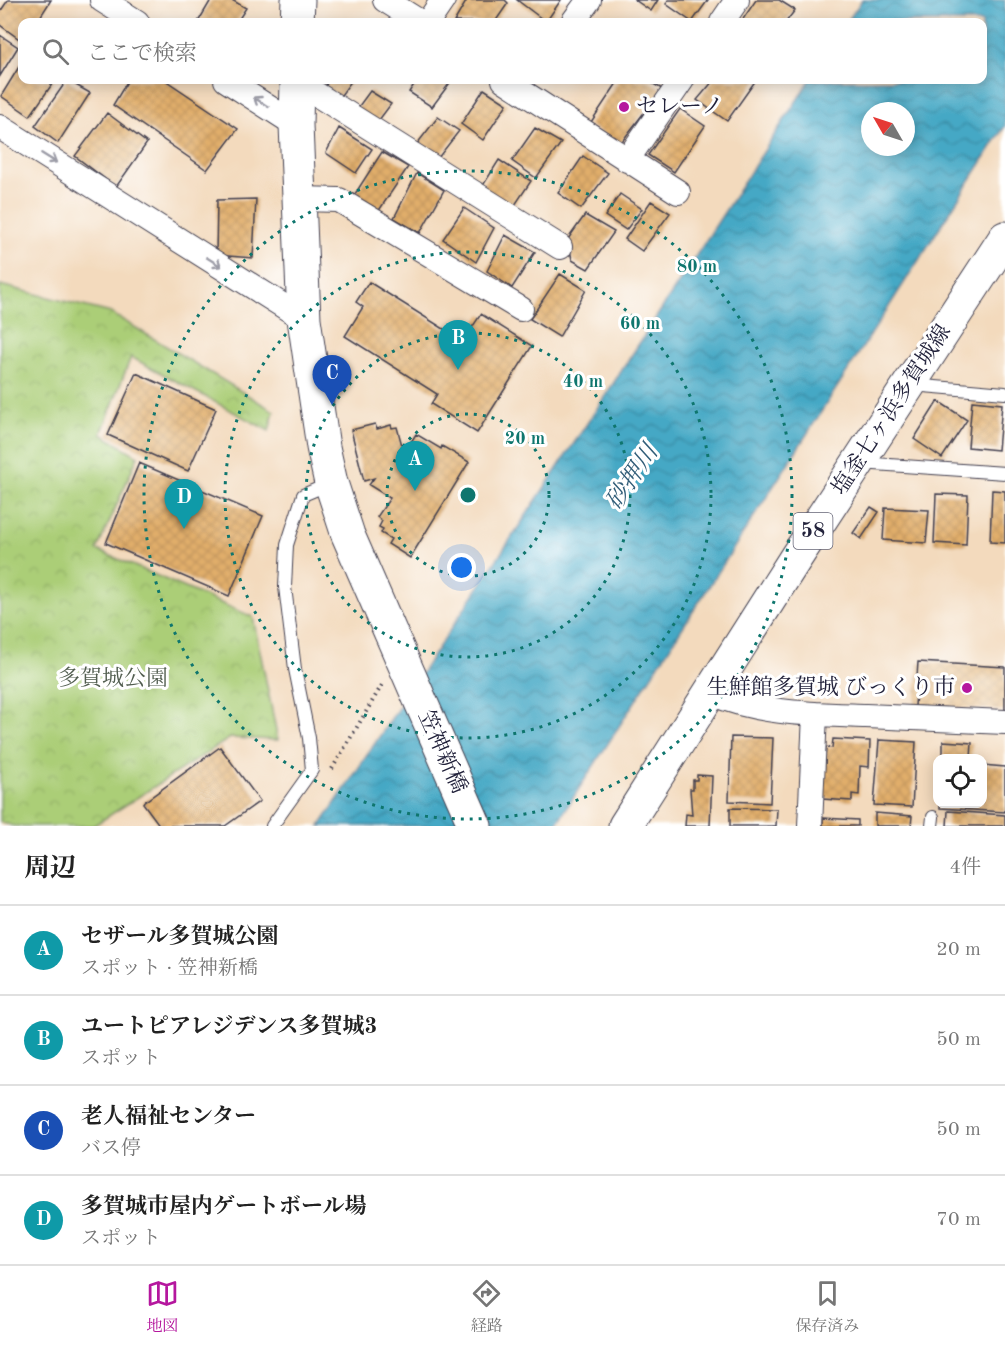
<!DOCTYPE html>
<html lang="ja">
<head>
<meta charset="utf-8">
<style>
	:root { --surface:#fff; --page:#f6f6f6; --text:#222; --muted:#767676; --line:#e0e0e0; --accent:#b5179e }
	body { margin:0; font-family:"Old Standard TT","Noto Serif JP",serif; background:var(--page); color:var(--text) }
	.controls { position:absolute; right:18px; bottom:18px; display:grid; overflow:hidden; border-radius:12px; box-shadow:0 3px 15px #0003 }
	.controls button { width:54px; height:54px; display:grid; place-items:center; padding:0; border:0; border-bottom:2px solid var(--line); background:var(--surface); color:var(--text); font:30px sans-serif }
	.compass { position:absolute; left:861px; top:102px; width:54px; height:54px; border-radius:50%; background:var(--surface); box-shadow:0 3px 15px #0003; rotate:309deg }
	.you { position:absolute; left:462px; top:568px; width:21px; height:21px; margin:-15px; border:4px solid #fff; border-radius:50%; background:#1a73e8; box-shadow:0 0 0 9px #1a73e833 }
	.badge { display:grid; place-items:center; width:39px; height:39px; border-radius:50%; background:var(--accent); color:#fff; font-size:20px; font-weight:700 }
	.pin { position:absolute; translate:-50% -50px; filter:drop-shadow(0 2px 3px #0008) }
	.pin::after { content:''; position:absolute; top:32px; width:21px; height:18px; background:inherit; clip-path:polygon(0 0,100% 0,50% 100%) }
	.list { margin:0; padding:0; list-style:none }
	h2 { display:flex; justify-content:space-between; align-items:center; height:78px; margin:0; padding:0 24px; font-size:26px }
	h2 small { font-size:20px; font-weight:400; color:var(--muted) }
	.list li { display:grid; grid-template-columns:39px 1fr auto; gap:18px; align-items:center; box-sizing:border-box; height:90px; padding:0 24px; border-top:2px solid var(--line) }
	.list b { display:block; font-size:22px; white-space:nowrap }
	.list p { margin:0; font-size:20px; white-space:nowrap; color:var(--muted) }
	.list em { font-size:20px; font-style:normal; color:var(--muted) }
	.icon { flex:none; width:33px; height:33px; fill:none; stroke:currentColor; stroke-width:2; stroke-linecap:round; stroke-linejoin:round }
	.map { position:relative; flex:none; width:1005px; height:826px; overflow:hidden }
	.search { position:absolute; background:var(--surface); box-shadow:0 3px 15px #0003; left:18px; right:18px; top:18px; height:66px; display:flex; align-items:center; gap:15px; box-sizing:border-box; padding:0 21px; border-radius:12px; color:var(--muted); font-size:22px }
	.sheet { height:438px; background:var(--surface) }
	nav { display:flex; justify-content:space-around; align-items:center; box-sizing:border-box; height:84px; border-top:2px solid var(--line); background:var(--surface); font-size:16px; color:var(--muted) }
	nav a { display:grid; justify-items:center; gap:3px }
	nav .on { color:var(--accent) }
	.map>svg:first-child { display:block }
</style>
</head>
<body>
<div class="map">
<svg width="1005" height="826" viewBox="0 0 1005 826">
	<defs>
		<pattern id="park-crowns" width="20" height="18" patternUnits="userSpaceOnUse" patternTransform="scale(1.5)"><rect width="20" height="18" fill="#abce77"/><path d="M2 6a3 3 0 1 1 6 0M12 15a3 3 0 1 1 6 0" fill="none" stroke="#93b168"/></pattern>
		<pattern id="water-waves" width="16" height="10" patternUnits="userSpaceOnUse" patternTransform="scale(1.5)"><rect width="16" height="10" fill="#45a8c5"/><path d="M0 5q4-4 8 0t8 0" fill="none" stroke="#3988a1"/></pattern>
		<pattern id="building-cross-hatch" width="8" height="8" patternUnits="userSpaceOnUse" patternTransform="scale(1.5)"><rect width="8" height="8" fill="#e1ae6b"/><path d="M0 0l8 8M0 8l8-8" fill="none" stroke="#c1955e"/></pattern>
	</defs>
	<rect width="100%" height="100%" fill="#fff"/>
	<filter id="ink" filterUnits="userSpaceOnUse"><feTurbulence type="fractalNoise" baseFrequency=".0167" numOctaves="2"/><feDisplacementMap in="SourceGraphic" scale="12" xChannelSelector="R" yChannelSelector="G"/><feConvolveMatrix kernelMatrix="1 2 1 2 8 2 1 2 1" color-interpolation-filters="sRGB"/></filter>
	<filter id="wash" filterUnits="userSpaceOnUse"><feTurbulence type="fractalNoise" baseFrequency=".008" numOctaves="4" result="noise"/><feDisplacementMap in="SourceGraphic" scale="24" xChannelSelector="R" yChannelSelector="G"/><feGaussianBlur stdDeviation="1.35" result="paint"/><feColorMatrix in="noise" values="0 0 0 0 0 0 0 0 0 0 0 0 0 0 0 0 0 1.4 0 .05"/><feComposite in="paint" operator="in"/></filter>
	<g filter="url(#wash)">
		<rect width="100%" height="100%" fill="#f3dabd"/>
		<path fill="url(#park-crowns)" stroke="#667859" stroke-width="1.5" d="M 0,285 L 111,313 L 274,411 L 269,431 L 131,357 L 101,434 L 138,456 L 97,550 L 253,617 L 278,740 L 230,738 L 93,826 L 13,826 L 0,822 Z"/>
		<path fill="url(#water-waves)" stroke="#346580" stroke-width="1.5" fill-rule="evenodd" d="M 862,0 L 1005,0 L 1005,126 L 555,826 L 320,826 L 598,407 L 810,80 L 982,80 L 982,22 L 847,22 ZM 870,111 L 906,111 L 906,147 L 870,147 Z"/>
		<g id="blocks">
			<path fill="url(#building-cross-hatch)" d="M 8,0 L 51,0 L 37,22 L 22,22 L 22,41 L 0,25 L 0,12 Z
				M 211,0 L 232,0 L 246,8 L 237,22 L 198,22 Z
				M 467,0 L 505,0 L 508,3 L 495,22 L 454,22 Z
				M 517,0 L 561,0 L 546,22 Z
				M 635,0 L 658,0 L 651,11 Z
				M 668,0 L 708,0 L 692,22 L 666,4 Z
				M 756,0 L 779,0 L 795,10 L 786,22 L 741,22 Z
				M 0,35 L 18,47 L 0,76 Z
				M 22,62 L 22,80 L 55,80 L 30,116 L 1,96 Z
				M 67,80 L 90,93 L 58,143 L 35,126 Z
				M 128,80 L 165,80 L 238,129 L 207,170 L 113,105 Z
				M 329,80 L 352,80 L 339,98 L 324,88 Z
				M 417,80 L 452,80 L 432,107 L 409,92 Z
				M 619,80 L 647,80 L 662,89 L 620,144 L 589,125 Z
				M 714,80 L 756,80 L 727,121 L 697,100 Z
				M 484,89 L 507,104 L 483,140 L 461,124 Z
				M 370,91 L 391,104 L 376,124 L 356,110 Z
				M 680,109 L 705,126 L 674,172 L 648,155 Z
				M 107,113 L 147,143 L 116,187 L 75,156 Z
				M 438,117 L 459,131 L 434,163 L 413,149 Z
				M 339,128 L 372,149 L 356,173 L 326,153 Z
				M 535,128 L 561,143 L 536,178 L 512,161 Z
				M 382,152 L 408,167 L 378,212 L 353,197 Z
				M 583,156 L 608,173 L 581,209 L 558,193 Z
				M 499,160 L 531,181 L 513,208 L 482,187 Z
				M 417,173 L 444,190 L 420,233 L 394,218 Z
				M 620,194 L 642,209 L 626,230 L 605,216 Z
				M 256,199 L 253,258 L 216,255 L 217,200 Z
				M 651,201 L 670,213 L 642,251 L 625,239 Z
				M 464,208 L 494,228 L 476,262 L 443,239 Z
				M 585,215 L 614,232 L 588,269 L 572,260 L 568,239 Z
				M 505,235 L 535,252 L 512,288 L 487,271 Z
				M 560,274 L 586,290 L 559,337 L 530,319 Z
				M 369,282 L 463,341 L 481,314 L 532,346 L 477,433 L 431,404 L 437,394 L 345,336 L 363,307 L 356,302 Z
				M 136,373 L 216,409 L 188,471 L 108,435 Z
				M 938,401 L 967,420 L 942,458 L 914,439 Z
				M 972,401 L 1002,404 L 998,450 L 968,447 Z
				M 375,424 L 377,429 L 391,425 L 392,428 L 397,427 L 404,453 L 416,434 L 441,449 L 442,446 L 469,462 L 410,558 L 388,544 L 391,539 L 381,533 L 383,529 L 379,527 L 382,521 L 377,517 L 390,498 L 369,485 L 374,478 L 364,481 L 351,430 Z
				M 139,463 L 263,516 L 229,596 L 106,543 Z
				M 992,490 L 1005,491 L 1005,543 L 990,542 Z
				M 936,494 L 968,495 L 966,545 L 934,543 Z
				M 871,507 L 879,512 L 861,539 L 853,533 Z
				M 885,508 L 929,510 L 926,543 L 883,540 Z
				M 918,662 L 1005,667 L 1005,711 L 915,706 Z
				M 731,737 L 773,738 L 770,803 L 729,801 Z
				M 833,739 L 870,741 L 869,767 L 860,766 L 859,795 L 852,794 L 852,801 L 822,799 L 826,747 L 832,748 Z
				M 879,740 L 916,742 L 912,807 L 874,805 Z
				M 943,741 L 972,743 L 971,758 L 943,758 Z
				M 220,747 L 260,801 L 225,826 L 160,826 L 143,803 Z
				M 982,765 L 1005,767 L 1005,812 L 940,808 L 940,804 L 982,804 Z
				M 697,775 L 712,776 L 710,826 L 685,826 L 686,814 L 692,815 L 690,789 L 693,789 L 693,780 L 697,780 Z
				M 730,808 L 777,809 L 776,826 L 730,826 Z
				M 948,811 L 1005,815 L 1005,826 L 947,826 Z
				M 875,813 L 912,816 L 911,826 L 875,826 Z
				M 823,818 L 858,820 L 858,826 L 823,826 Z"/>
		</g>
	</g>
	<g filter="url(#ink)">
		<use href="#blocks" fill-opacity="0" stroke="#413e4e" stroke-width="1.5"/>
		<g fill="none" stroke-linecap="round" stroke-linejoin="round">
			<defs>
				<path id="lane" d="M 912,385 L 1005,393
					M 860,463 L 1005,473
					M 272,826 L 312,770 L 309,738 L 295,669 L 285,587 L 287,545 L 303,495 L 329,484
					M 932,826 L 933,817"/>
				<path id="street" d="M 102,0 L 137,22
					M 385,0 L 420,22
					M 428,22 L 443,0
					M 573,22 L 589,0
					M 722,22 L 737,0
					M 226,80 L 296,125
					M 504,80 L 678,192
					M 297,82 L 560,247
					M 0,127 L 304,319
					M 627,160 L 682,80
					M 300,199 L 339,200 L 521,309
					M 711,693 C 759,714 814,714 866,716 C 912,718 959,720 1005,722
					M 810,826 L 815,714"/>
				<path id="secondary" d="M 297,22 L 298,0
					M 297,80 L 296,125 L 304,319 L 323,447 L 331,483 L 348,535 L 475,826"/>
				<path id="primary" d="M 625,826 L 795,559 L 1005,238"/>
			</defs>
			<use href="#lane" stroke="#413e4e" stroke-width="14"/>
			<use href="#street" stroke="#413e4e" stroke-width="26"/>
			<use href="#secondary" stroke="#413e4e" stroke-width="35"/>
			<use href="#primary" stroke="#413e4e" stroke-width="35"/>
			<path stroke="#413e4e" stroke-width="4" stroke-dasharray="1.5 4.5" stroke-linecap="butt" d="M 332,769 L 382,685"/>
			<use href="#lane" stroke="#fff" stroke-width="12"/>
			<use href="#street" stroke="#fff" stroke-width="24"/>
			<use href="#secondary" stroke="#fff" stroke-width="33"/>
			<use href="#primary" stroke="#fff" stroke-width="33"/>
		</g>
		<defs><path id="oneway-shaft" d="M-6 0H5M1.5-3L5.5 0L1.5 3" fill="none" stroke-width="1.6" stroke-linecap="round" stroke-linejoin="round" transform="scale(1.5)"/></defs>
		<g stroke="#9c9ca7">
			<use href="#oneway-shaft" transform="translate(261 102) rotate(-147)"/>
			<use href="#oneway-shaft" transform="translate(49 158) rotate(32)"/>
			<use href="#oneway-shaft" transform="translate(214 262) rotate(32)"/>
		</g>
	</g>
	<g fill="none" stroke="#0f766e" stroke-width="3" stroke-dasharray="3 6">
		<circle cx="468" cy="495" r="81"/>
		<circle cx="468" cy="495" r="162"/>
		<circle cx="468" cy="495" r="243"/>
		<circle cx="468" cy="495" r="324"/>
	</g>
	<g fill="#b5179e" stroke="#fff" stroke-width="2">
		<circle cx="624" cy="107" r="6"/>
		<circle cx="967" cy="688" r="6"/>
	</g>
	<g text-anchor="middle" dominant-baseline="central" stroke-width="6" stroke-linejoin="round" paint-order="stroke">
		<rect fill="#fff" stroke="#646476" stroke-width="1.5" x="793.5" y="513" width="39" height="36" rx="4.5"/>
		<g font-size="21" font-weight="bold" fill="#22223b">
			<text x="813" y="531">58</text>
		</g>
		<g font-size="22" fill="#22223b" stroke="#fff" text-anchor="start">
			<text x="636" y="107">セレーノ</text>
			<text x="955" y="688" text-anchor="end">生鮮館多賀城 びっくり市</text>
		</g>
		<g font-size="22" fill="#22223b" stroke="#fff">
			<text transform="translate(892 410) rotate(-57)">塩釜七ヶ浜多賀城線</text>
			<text transform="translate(442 752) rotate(66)">笠神新橋</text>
		</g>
		<g font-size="22" fill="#525e50" stroke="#fff">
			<text x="113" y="679">多賀城公園</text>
		</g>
		<g font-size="24" font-style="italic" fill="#325e79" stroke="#fff">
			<text transform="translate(633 478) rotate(-56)">砂押川</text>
		</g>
	</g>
	<circle cx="468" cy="495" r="9" fill="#0f766e" stroke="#fff" stroke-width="3"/>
	<g font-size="18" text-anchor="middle" font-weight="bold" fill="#0f766e" stroke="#fff" stroke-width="6" stroke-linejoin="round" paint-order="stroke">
		<text x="697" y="272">80 m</text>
		<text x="640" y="329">60 m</text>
		<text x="583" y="387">40 m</text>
		<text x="525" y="444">20 m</text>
	</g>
</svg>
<div class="controls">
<button><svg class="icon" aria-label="locate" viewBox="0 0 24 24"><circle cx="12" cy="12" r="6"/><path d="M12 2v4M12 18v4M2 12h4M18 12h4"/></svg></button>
</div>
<svg class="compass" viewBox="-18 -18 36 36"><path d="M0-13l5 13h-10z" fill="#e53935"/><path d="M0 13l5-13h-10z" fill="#767676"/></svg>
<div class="you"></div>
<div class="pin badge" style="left:415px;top:491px;background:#0f9aa8">A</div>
<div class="pin badge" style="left:458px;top:370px;background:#0f9aa8">B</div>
<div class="pin badge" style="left:332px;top:405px;background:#1a4fb4">C</div>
<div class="pin badge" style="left:184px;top:529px;background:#0f9aa8">D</div>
<div class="search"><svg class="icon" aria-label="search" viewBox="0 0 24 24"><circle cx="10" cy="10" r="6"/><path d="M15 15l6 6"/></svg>ここで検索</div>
</div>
<section class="sheet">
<h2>周辺<small>4件</small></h2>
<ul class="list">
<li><span class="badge" style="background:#0f9aa8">A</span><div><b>セザール多賀城公園</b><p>スポット · 笠神新橋</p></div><em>20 m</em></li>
<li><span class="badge" style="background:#0f9aa8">B</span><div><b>ユートピアレジデンス多賀城3</b><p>スポット</p></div><em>50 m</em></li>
<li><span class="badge" style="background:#1a4fb4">C</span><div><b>老人福祉センター</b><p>バス停</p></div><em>50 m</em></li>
<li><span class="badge" style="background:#0f9aa8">D</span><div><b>多賀城市屋内ゲートボール場</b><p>スポット</p></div><em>70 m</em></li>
</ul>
</section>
<nav>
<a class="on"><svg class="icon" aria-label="map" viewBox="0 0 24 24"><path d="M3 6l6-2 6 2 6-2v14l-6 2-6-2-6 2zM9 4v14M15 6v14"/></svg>地図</a>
<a><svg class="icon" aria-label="directions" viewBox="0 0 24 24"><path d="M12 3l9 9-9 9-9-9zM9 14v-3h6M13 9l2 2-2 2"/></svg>経路</a>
<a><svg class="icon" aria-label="saved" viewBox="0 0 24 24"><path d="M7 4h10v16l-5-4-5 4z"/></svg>保存済み</a>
</nav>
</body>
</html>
